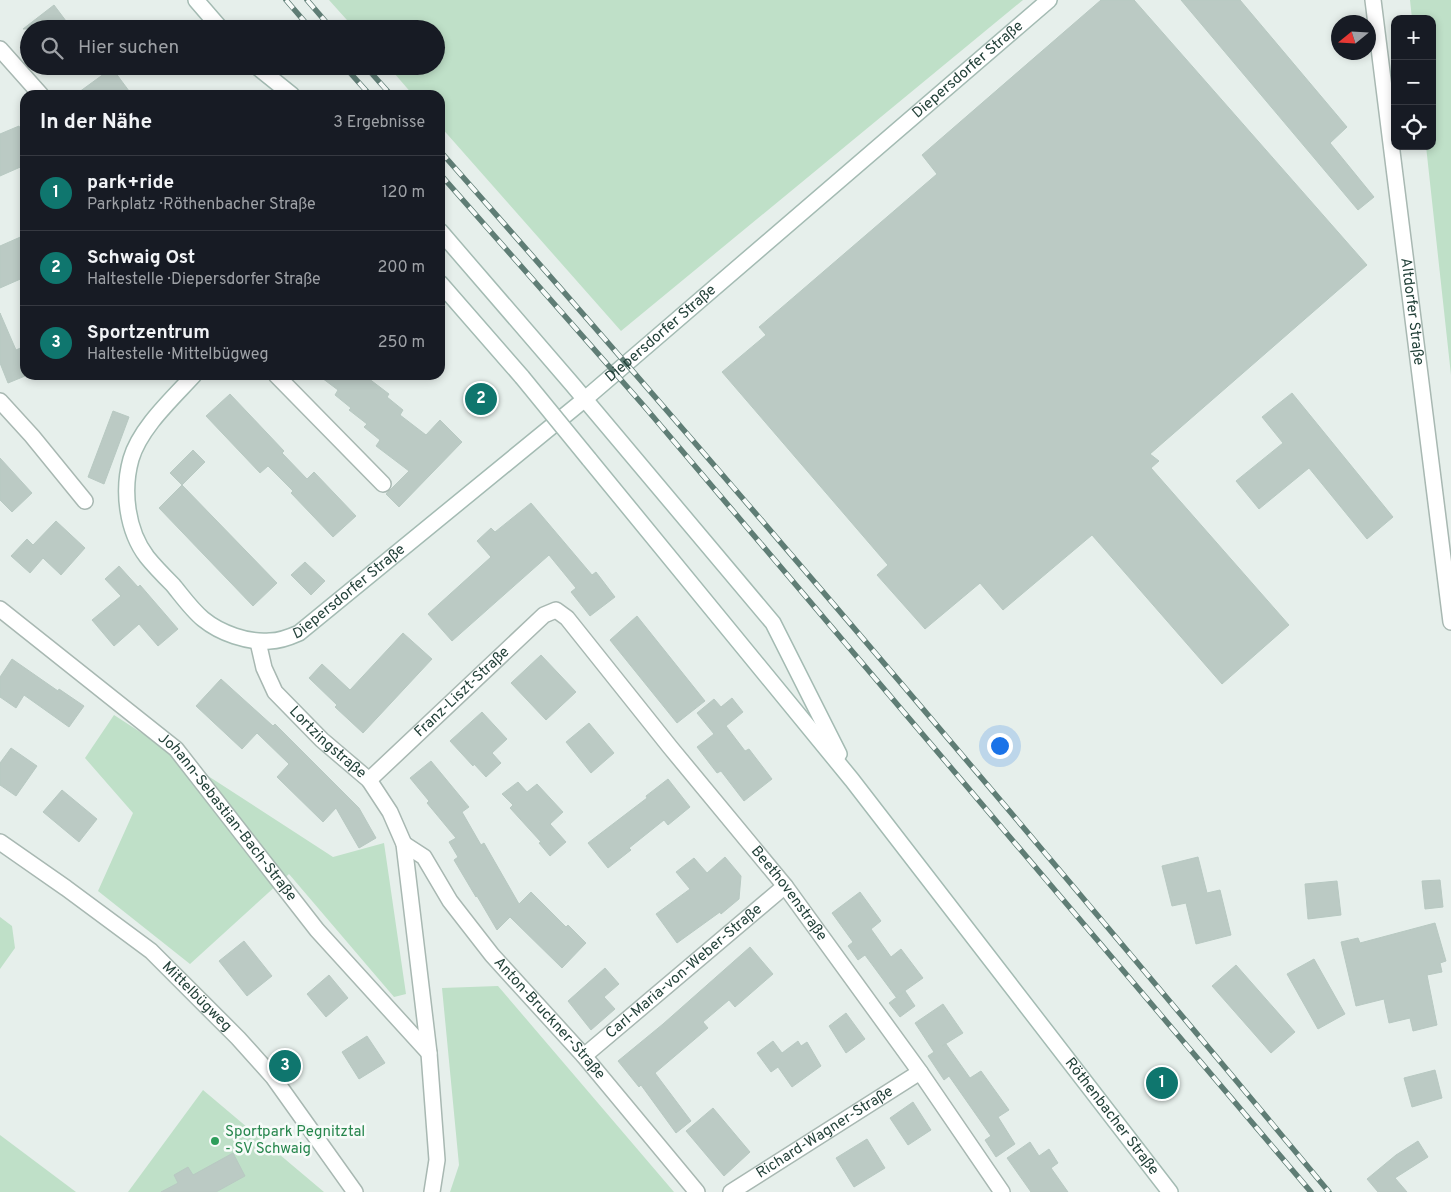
<!DOCTYPE html>
<html lang="de">
<head>
<meta charset="utf-8">
<style>
	:root { --surface:#171b24; --page:#242831; --text:#f1f3f6; --muted:#9ea1a6; --line:#363941; --accent:#0f766e }
	body { margin:0; font-family:Overpass,sans-serif; background:var(--page); color:var(--text) }
	.controls { position:absolute; right:15px; top:15px; display:grid; overflow:hidden; border-radius:10px; box-shadow:0 2px 8px #0003 }
	.controls button { width:45px; height:45px; display:grid; place-items:center; padding:0; border:0; border-bottom:1px solid var(--line); background:var(--surface); color:var(--text); font:25px sans-serif }
	.compass { position:absolute; left:1331px; top:15px; width:45px; height:45px; border-radius:50%; background:var(--surface); box-shadow:0 2px 8px #0003; rotate:252deg }
	.you { position:absolute; left:999px; top:745px; width:18px; height:18px; margin:-12px; border:4px solid #fff; border-radius:50%; background:#1a73e8; box-shadow:0 0 0 8px #1a73e833 }
	.badge { display:grid; place-items:center; width:32px; height:32px; border-radius:50%; background:var(--accent); color:#fff; font-size:16px; font-weight:700 }
	.pin { position:absolute; translate:-50% -50%; border:2px solid #fff; box-shadow:0 1px 5px #0006 }
	.list { margin:0; padding:0; list-style:none }
	h2 { display:flex; justify-content:space-between; align-items:center; height:65px; margin:0; padding:0 20px; font-size:21px }
	h2 small { font-size:16px; font-weight:400; color:var(--muted) }
	.list li { display:grid; grid-template-columns:32px 1fr auto; gap:15px; align-items:center; box-sizing:border-box; height:75px; padding:0 20px; border-top:1px solid var(--line) }
	.list b { display:block; font-size:19px; white-space:nowrap }
	.list p { margin:0; font-size:16px; white-space:nowrap; color:var(--muted) }
	.list em { font-size:16px; font-style:normal; color:var(--muted) }
	.icon { flex:none; width:28px; height:28px; fill:none; stroke:currentColor; stroke-width:2; stroke-linecap:round; stroke-linejoin:round }
	.map { position:relative; flex:none; width:1451px; height:1192px; overflow:hidden }
	.search { position:absolute; background:var(--surface); box-shadow:0 2px 8px #0003; left:20px; top:20px; width:425px; height:55px; display:flex; align-items:center; gap:12px; box-sizing:border-box; padding:0 18px; border-radius:28px; color:var(--muted); font-size:19px }
	.panel { position:absolute; background:var(--surface); box-shadow:0 2px 8px #0003; left:20px; top:90px; width:425px; height:290px; border-radius:15px }
	.map>svg:first-child { display:block }
</style>
</head>
<body>
<div class="map">
<svg width="1451" height="1192" viewBox="0 0 1451 1192">
	<rect width="100%" height="100%" fill="#e6efeb"/>
	<path fill="#bfe0c8" d="M 329,0 L 1023,0 L 621,331 L 440,126 L 440,95 L 413,95 L 388,66 L 436,66 L 436,29 L 355,29 Z
		M 1410,0 L 1451,0 L 1451,375 L 1426,146 L 1432,146 L 1432,19 L 1412,19 Z
		M 114,715 L 333,857 L 384,843 L 406,994 L 394,997 L 289,874 L 190,964 L 98,891 L 133,813 L 85,758 Z
		M 0,917 L 12,926 L 15,948 L 0,969 Z
		M 498,986 L 674,1192 L 450,1192 L 459,1165 L 442,988 Z
		M 203,1090 L 324,1192 L 128,1192 Z
		M 0,1135 L 76,1192 L 0,1192 Z"/>
	<path fill="#bbcac4" stroke="#b8c9c2" d="M 1101,0 L 1134,0 L 1367,265 L 1150,454 L 1159,461 L 1151,468 L 1289,625 L 1222,684 L 1092,535 L 1003,610 L 980,583 L 925,629 L 877,575 L 888,565 L 722,372 L 766,335 L 759,327 L 937,174 L 922,155 Z
		M 1181,0 L 1240,0 L 1347,127 L 1330,143 L 1374,197 L 1358,210 Z
		M 54,5 L 72,29 L 23,29 Z
		M 112,68 L 132,95 L 75,95 Z
		M 19,126 L 25,140 L 25,165 L 0,176 L 0,134 Z
		M 25,235 L 25,277 L 0,288 L 0,246 Z
		M 0,313 L 16,350 L 25,346 L 25,376 L 8,383 L 0,363 Z
		M 318,375 L 364,375 L 389,394 L 387,397 L 403,410 L 400,415 L 426,435 L 440,420 L 462,442 L 399,507 L 386,494 L 409,471 L 376,446 L 380,440 L 364,427 L 367,424 L 349,410 L 351,408 L 335,395 L 338,390 Z
		M 1292,393 L 1393,517 L 1367,539 L 1309,468 L 1259,509 L 1236,481 L 1283,443 L 1262,417 Z
		M 230,394 L 284,451 L 282,453 L 307,479 L 314,472 L 356,516 L 333,537 L 291,493 L 293,491 L 268,466 L 260,473 L 206,416 Z
		M 113,411 L 129,417 L 104,484 L 88,477 Z
		M 193,450 L 205,462 L 182,485 L 170,473 Z
		M 0,458 L 32,493 L 12,512 L 0,500 Z
		M 182,485 L 277,583 L 253,606 L 159,508 Z
		M 531,503 L 592,575 L 596,572 L 615,597 L 590,616 L 571,592 L 576,588 L 549,555 L 452,641 L 428,614 L 491,557 L 477,541 L 491,528 L 495,532 Z
		M 56,521 L 85,548 L 61,575 L 43,558 L 30,573 L 11,556 L 27,539 L 33,545 Z
		M 305,562 L 325,581 L 311,595 L 291,575 Z
		M 119,566 L 138,587 L 140,585 L 178,629 L 158,646 L 139,624 L 114,646 L 92,620 L 121,596 L 105,579 Z
		M 637,616 L 705,701 L 677,723 L 610,640 Z
		M 403,633 L 432,659 L 363,733 L 335,707 L 337,705 L 309,678 L 322,664 L 350,690 Z
		M 541,655 L 576,692 L 546,720 L 511,683 Z
		M 12,659 L 58,691 L 59,689 L 84,706 L 69,727 L 24,695 L 16,708 L 0,697 L 0,677 Z
		M 221,679 L 273,726 L 275,724 L 359,808 L 376,838 L 359,848 L 336,808 L 323,822 L 277,777 L 289,764 L 257,733 L 242,749 L 196,706 Z
		M 732,698 L 743,712 L 726,726 L 745,751 L 749,749 L 772,779 L 744,801 L 721,771 L 717,773 L 697,747 L 714,734 L 697,713 L 714,699 L 721,707 Z
		M 482,712 L 507,739 L 492,753 L 501,763 L 486,777 L 474,764 L 473,766 L 450,741 Z
		M 589,723 L 614,753 L 591,773 L 566,742 Z
		M 11,748 L 37,766 L 16,796 L 0,785 L 0,763 Z
		M 431,761 L 469,807 L 462,812 L 481,845 L 484,843 L 519,904 L 531,892 L 566,927 L 568,925 L 586,943 L 562,968 L 510,917 L 497,930 L 477,896 L 476,897 L 454,860 L 458,857 L 449,842 L 456,838 L 427,803 L 429,801 L 410,778 Z
		M 668,779 L 690,807 L 668,825 L 664,820 L 629,848 L 631,850 L 608,868 L 588,843 L 647,798 L 646,796 Z
		M 518,782 L 527,792 L 537,784 L 563,812 L 550,824 L 566,842 L 550,856 L 539,843 L 541,842 L 510,808 L 513,805 L 502,794 Z
		M 62,790 L 97,819 L 79,842 L 43,812 Z
		M 725,857 L 741,876 L 739,899 L 721,914 L 720,912 L 677,943 L 656,914 L 690,889 L 676,872 L 694,858 L 707,873 Z
		M 1198,857 L 1207,893 L 1220,890 L 1231,935 L 1196,944 L 1186,903 L 1172,906 L 1162,866 Z
		M 1440,880 L 1443,907 L 1425,909 L 1422,881 Z
		M 1337,881 L 1341,915 L 1308,919 L 1305,884 Z
		M 860,892 L 881,921 L 871,929 L 891,957 L 901,949 L 923,978 L 896,997 L 865,955 L 858,960 L 848,946 L 853,942 L 832,913 Z
		M 1435,923 L 1446,961 L 1440,963 L 1442,972 L 1427,975 L 1437,1025 L 1413,1031 L 1410,1018 L 1389,1023 L 1384,999 L 1356,1006 L 1341,942 L 1358,938 L 1360,943 Z
		M 244,941 L 272,976 L 247,996 L 219,961 Z
		M 750,947 L 773,974 L 735,1007 L 729,1000 L 703,1022 L 708,1028 L 655,1073 L 691,1121 L 676,1133 L 641,1085 L 639,1087 L 618,1061 L 663,1024 Z
		M 1314,959 L 1345,1014 L 1318,1029 L 1287,974 Z
		M 1236,965 L 1295,1032 L 1271,1053 L 1212,986 Z
		M 605,968 L 619,984 L 604,997 L 615,1009 L 591,1030 L 568,1001 Z
		M 329,975 L 348,998 L 326,1017 L 307,994 Z
		M 905,991 L 915,1006 L 900,1017 L 889,1003 Z
		M 943,1004 L 963,1033 L 942,1046 L 946,1044 L 970,1078 L 981,1071 L 1009,1110 L 998,1117 L 1015,1144 L 996,1157 L 985,1140 L 991,1136 L 949,1076 L 944,1080 L 928,1056 L 934,1052 L 915,1023 Z
		M 846,1013 L 865,1039 L 846,1053 L 829,1026 Z
		M 367,1036 L 385,1063 L 359,1079 L 342,1052 Z
		M 773,1041 L 782,1053 L 798,1041 L 801,1046 L 807,1042 L 821,1066 L 792,1087 L 778,1067 L 771,1072 L 757,1053 Z
		M 1435,1070 L 1442,1098 L 1412,1107 L 1404,1078 Z
		M 913,1102 L 931,1130 L 908,1145 L 890,1118 Z
		M 713,1108 L 750,1152 L 724,1176 L 686,1131 Z
		M 867,1139 L 885,1168 L 854,1187 L 836,1158 Z
		M 1418,1141 L 1428,1157 L 1395,1178 L 1407,1192 L 1378,1192 L 1367,1179 L 1396,1155 Z
		M 1030,1142 L 1039,1156 L 1049,1149 L 1058,1163 L 1051,1168 L 1068,1192 L 1031,1192 L 1007,1158 Z
		M 233,1153 L 245,1176 L 216,1192 L 161,1192 L 178,1183 L 174,1175 L 188,1167 L 193,1175 Z"/>
	<g fill="none" stroke-linecap="round" stroke-linejoin="round">
		<defs>
			<g id="street">
				<path id="s1" d="M 1373,0 L 1451,622"/>
				<path d="M 0,49 L 41,95"/>
				<path d="M 276,375 L 383,484"/>
				<path d="M 0,401 L 32,436 L 85,501"/>
				<path id="s2" d="M 0,609 L 176,749 L 317,930 L 429,1053"/>
				<path id="s3" d="M 258,642 L 264,668 L 275,692 L 322,740 L 369,780 L 390,812 L 404,844 L 429,1053 L 437,1160 L 432,1192"/>
				<path id="s4" d="M 369,780 L 544,615 L 556,610 L 567,618 L 670,747 L 785,886 L 920,1072 L 1002,1192"/>
				<path id="s5" d="M 0,842 L 66,888 L 151,951 L 238,1038 L 273,1077 L 355,1192"/>
				<path id="s6" d="M 404,844 L 424,857 L 450,901 L 492,955 L 584,1056 L 697,1192"/>
				<path id="s7" d="M 584,1056 L 785,886"/>
				<path id="s8" d="M 731,1192 L 920,1072"/>
			</g>
			<g id="secondary">
				<path d="M 196,0 L 221,29"/>
				<path d="M 256,66 L 292,95"/>
				<path d="M 440,231 L 572,384 L 773,623 L 839,754"/>
				<path d="M 440,283 L 522,377"/>
				<path id="s9" d="M 194,375 C 172,399 140,428 131,459 C 122,491 127,531 147,557 C 155,567 164,576 173,585 C 182,596 192,610 203,619 C 220,633 248,643 270,641 C 280,641 290,637 299,633 L 585,399 L 1049,0"/>
				<path id="s10" d="M 589,459 L 852,780 L 1170,1192"/>
			</g>
		</defs>
		<use href="#street" stroke="#a8b8b2" stroke-width="18"/>
		<use href="#secondary" stroke="#a4bbb3" stroke-width="18"/>
		<use href="#street" stroke="#fff" stroke-width="15"/>
		<use href="#secondary" stroke="#fff" stroke-width="15"/>
		<defs>
			<path id="rail" d="M 286,0 L 311,29
				M 307,0 L 332,29
				M 344,66 L 370,95
				M 365,66 L 391,95
				M 440,151 C 742,493 1037,841 1329,1192
				M 440,174 L 644,406 L 1311,1192"/>
		</defs>
		<use href="#rail" stroke="#5f7d75" stroke-width="5.5"/>
		<use href="#rail" stroke="#f7fbf9" stroke-width="4" stroke-dasharray="11" stroke-linecap="butt"/>
		<defs>
			<path id="secondary-bridge" d="M 522,377 L 589,459"/>
		</defs>
		<use href="#secondary-bridge" stroke="#a4bbb3" stroke-width="18" stroke-linecap="butt"/>
		<use href="#secondary-bridge" stroke="#fff" stroke-width="15"/>
	</g>
	<circle fill="#2e9e5b" stroke="#f7fbf9" stroke-width="2" cx="215" cy="1141" r="5"/>
	<g text-anchor="middle" dominant-baseline="central" stroke-width="5" stroke-linejoin="round" paint-order="stroke">
		<g font-size="15" fill="#24423a" stroke="#f7fbf9">
			<text stroke="none"><textPath href="#s9" startOffset="1269">Diepersdorfer Straße</textPath></text>
			<text stroke="none"><textPath href="#s1" startOffset="314">Altdorfer Straße</textPath></text>
			<text stroke="none"><textPath href="#s9" startOffset="864">Diepersdorfer Straße</textPath></text>
			<text stroke="none"><textPath href="#s9" startOffset="459">Diepersdorfer Straße</textPath></text>
			<text stroke="none"><textPath href="#s4" startOffset="128">Franz-Liszt-Straße</textPath></text>
			<text stroke="none"><textPath href="#s3" startOffset="126">Lortzingstraße</textPath></text>
			<text stroke="none"><textPath href="#s2" startOffset="310">Johann-Sebastian-Bach-Straße</textPath></text>
			<text stroke="none"><textPath href="#s4" startOffset="621">Beethovenstraße</textPath></text>
			<text stroke="none"><textPath href="#s7" startOffset="131">Carl-Maria-von-Weber-Straße</textPath></text>
			<text stroke="none"><textPath href="#s5" startOffset="251">Mittelbügweg</textPath></text>
			<text stroke="none"><textPath href="#s6" startOffset="229">Anton-Bruckner-Straße</textPath></text>
			<text stroke="none"><textPath href="#s10" startOffset="840">Röthenbacher Straße</textPath></text>
			<text stroke="none"><textPath href="#s8" startOffset="111">Richard-Wagner-Straße</textPath></text>
		</g>
		<g font-size="15" fill="#27864d" stroke="#f7fbf9" text-anchor="start">
			<text x="225" y="1132">Sportpark Pegnitztal<tspan x="225" dy="17">- SV Schwaig</tspan></text>
		</g>
	</g>
</svg>
<div class="controls">
<button>+</button>
<button>−</button>
<button><svg class="icon" aria-label="locate" viewBox="0 0 24 24"><circle cx="12" cy="12" r="6"/><path d="M12 2v4M12 18v4M2 12h4M18 12h4"/></svg></button>
</div>
<svg class="compass" viewBox="-18 -18 36 36"><path d="M0-13l5 13h-10z" fill="#e53935"/><path d="M0 13l5-13h-10z" fill="#9ea1a6"/></svg>
<div class="you"></div>
<div class="pin badge" style="left:1162px;top:1083px">1</div>
<div class="pin badge" style="left:481px;top:399px">2</div>
<div class="pin badge" style="left:285px;top:1066px">3</div>
<div class="search"><svg class="icon" aria-label="search" viewBox="0 0 24 24"><circle cx="10" cy="10" r="6"/><path d="M15 15l6 6"/></svg>Hier suchen</div>
<section class="panel">
<h2>In der Nähe<small>3 Ergebnisse</small></h2>
<ul class="list">
<li><span class="badge">1</span><div><b>park+ride</b><p>Parkplatz · Röthenbacher Straße</p></div><em>120 m</em></li>
<li><span class="badge">2</span><div><b>Schwaig Ost</b><p>Haltestelle · Diepersdorfer Straße</p></div><em>200 m</em></li>
<li><span class="badge">3</span><div><b>Sportzentrum</b><p>Haltestelle · Mittelbügweg</p></div><em>250 m</em></li>
</ul>
</section>
</div>
</body>
</html>
